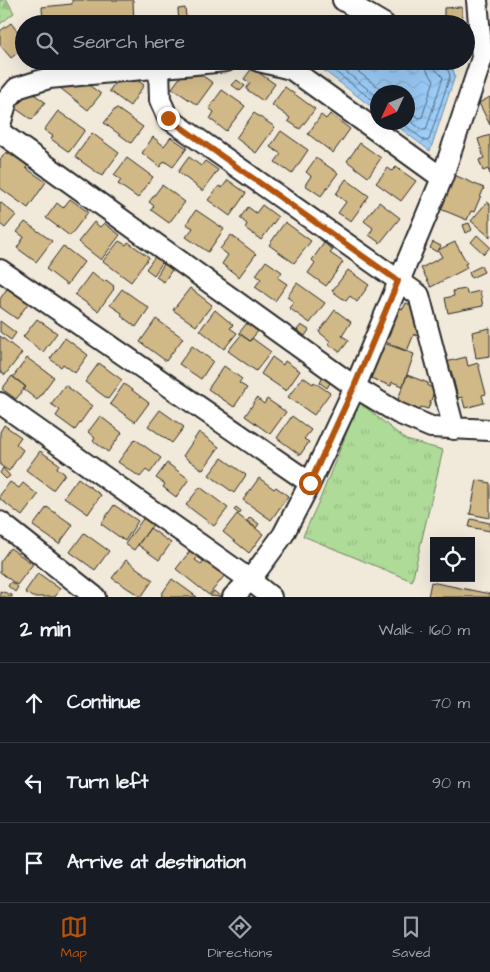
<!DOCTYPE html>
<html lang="en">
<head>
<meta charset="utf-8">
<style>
	:root { --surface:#171b24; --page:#242831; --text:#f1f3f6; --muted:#9ea1a6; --line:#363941; --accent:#b45309 }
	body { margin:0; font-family:"Architects Daughter",sans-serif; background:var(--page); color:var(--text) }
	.controls { position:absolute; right:15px; bottom:15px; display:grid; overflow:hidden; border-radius:0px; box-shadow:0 5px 20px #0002 }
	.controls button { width:45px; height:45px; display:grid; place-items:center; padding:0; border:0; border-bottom:1px solid var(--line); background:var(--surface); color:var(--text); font:25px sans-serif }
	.compass { position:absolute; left:370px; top:85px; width:45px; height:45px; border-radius:50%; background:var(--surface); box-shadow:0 5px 20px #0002; rotate:226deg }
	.stop { position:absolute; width:15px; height:15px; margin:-11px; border:4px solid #b45309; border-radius:50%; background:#fff }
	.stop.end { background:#b45309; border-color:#fff; box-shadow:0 1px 5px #0008 }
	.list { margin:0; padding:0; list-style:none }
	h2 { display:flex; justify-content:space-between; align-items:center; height:65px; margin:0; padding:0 20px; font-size:21px }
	h2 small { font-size:16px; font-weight:400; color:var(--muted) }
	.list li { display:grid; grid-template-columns:32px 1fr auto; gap:15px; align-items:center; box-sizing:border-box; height:80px; padding:0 20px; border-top:1px solid var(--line) }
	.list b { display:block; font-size:19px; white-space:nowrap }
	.list em { font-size:16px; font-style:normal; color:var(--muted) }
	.icon { flex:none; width:28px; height:28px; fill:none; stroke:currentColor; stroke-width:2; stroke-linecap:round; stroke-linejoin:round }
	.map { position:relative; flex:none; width:490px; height:597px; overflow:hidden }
	.search { position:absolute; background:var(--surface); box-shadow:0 5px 20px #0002; left:15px; right:15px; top:15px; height:55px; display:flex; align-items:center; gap:12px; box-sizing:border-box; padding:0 18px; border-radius:28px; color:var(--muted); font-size:19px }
	.sheet { height:305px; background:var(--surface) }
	nav { display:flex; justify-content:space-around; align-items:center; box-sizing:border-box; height:70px; border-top:1px solid var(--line); background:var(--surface); font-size:14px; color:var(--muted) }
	nav a { display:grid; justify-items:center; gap:2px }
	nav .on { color:var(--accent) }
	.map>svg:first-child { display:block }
</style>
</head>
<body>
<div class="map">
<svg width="490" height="597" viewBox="0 0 490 597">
	<defs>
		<pattern id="forest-firs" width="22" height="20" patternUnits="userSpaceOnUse" patternTransform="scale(1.25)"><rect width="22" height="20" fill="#afdb99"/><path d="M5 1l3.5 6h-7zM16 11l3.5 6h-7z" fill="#97bc84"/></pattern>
		<pattern id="park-tufts" width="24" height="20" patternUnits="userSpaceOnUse" patternTransform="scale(1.25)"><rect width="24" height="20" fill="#afdb99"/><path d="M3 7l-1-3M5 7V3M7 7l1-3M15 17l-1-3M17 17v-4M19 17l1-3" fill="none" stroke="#97bc84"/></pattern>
		<pattern id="water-waves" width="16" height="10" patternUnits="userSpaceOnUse" patternTransform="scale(1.25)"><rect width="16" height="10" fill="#9ccdf9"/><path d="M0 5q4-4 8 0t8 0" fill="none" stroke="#87b0d6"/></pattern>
	</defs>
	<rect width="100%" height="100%" fill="#f1eadb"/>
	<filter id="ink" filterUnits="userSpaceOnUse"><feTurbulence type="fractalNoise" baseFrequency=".02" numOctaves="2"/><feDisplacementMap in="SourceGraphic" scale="10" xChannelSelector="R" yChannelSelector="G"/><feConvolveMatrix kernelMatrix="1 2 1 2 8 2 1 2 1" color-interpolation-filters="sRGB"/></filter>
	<g filter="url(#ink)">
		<path fill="url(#forest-firs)" stroke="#6d8362" d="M 0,0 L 7,0 L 14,13 L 0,24 Z"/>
		<path fill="url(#park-tufts)" stroke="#6d8362" d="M 359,402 L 406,440 L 443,450 L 412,581 L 303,536 L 320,499 Z"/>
		<path fill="url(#water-waves)" stroke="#6f8ca7" d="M 343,16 L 363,24 L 338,24 Z
			M 315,61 L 437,61 L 452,66 L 455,76 L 430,151 L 393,123 L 408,122 L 408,92 L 378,92 L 377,111 L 314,63 Z"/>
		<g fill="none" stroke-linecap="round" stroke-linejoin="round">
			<path stroke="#586c7d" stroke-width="1" d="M 321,61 L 378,104
				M 332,61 L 378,97
				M 344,61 L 385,92
				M 408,110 L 419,118 L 422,117 L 434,80 L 427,71 L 425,61
				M 408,119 L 422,130 L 426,130 L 443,77 L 435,69 L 433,61
				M 401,122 L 425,141 L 429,140 L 450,76 L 448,70 L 440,66 L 439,61"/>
		</g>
		<path fill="#d0b887" stroke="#2b2b2b" d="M 72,0 L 133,0 L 134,24 L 43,24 L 42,7 L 72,4 Z
			M 462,7 L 462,24 L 444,24 L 444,8 Z
			M 185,8 L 187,24 L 179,24 L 178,9 Z
			M 225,18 L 225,24 L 194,24 L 194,21 Z
			M 299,18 L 299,24 L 254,24 L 254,21 Z
			M 246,22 L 246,24 L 230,24 L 230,23 Z
			M 11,23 L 24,40 L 24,48 L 11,58 L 0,45 L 0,31 Z
			M 252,68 L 275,84 L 263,101 L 246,89 L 250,83 L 244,79 Z
			M 193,69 L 213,83 L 197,105 L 172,88 L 184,72 L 188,76 Z
			M 127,73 L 144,85 L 130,106 L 109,91 L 117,80 L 121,82 Z
			M 78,77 L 101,94 L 88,110 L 60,88 L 66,80 Z
			M 237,80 L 245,86 L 240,91 L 232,85 Z
			M 285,87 L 315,109 L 300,129 L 288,121 L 290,118 L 272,105 Z
			M 25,88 L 45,102 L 32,120 L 12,106 Z
			M 222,90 L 245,106 L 226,131 L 210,119 L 214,112 L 209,108 Z
			M 490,97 L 490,125 L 479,103 Z
			M 116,108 L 143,127 L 131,143 L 104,123 Z
			M 58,111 L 85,130 L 69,152 L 51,139 L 53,136 L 44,130 Z
			M 254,113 L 275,127 L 256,153 L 236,138 Z
			M 330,114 L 350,129 L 333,153 L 308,134 L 321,115 L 326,119 Z
			M 281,131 L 308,150 L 292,174 L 275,162 L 281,154 L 270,147 Z
			M 92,133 L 119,153 L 102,176 L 75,157 Z
			M 490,135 L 490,174 L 488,169 L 483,171 L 479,160 L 484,158 L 478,139 Z
			M 153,137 L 164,146 L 171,137 L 187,148 L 173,167 L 164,161 L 160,167 L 142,153 Z
			M 360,143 L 381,158 L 368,177 L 347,161 Z
			M 6,152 L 14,157 L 15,155 L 29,164 L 26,168 L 46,182 L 28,208 L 0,188 L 0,160 Z
			M 189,157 L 201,166 L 205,161 L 218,170 L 203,191 L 178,172 Z
			M 127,158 L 153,177 L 138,198 L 118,184 L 121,180 L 114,175 Z
			M 316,158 L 338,173 L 321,196 L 305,185 L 311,176 L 306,172 Z
			M 396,167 L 416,181 L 401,201 L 376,183 L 388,168 L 392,171 Z
			M 452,174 L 484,188 L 474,212 L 471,211 L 467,220 L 438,208 Z
			M 346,179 L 369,196 L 351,221 L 338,213 L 346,202 L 336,194 Z
			M 228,180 L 246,193 L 230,216 L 208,200 L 219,186 L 222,188 Z
			M 162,185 L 185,202 L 169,223 L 151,210 L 154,206 L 149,202 Z
			M 70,199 L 88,212 L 70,236 L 46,218 L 57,203 L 63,208 Z
			M 0,202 L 16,215 L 5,228 L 0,224 Z
			M 379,202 L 400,218 L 380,243 L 369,235 L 373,228 L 364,221 Z
			M 487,202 L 490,204 L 490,237 L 471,221 Z
			M 262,205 L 278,217 L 261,240 L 245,228 L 247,224 L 240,218 L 248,207 L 256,213 Z
			M 196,210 L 224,229 L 208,252 L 186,237 L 193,228 L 186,224 Z
			M 25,222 L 52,241 L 36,262 L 17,248 L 24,237 L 17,232 Z
			M 94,222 L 100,227 L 104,223 L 120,235 L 101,260 L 78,242 Z
			M 285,222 L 311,241 L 294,263 L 269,245 Z
			M 469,223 L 472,230 L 466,233 L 463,225 Z
			M 231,235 L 256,254 L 239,277 L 222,264 L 228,255 L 220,249 Z
			M 477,235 L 490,247 L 484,254 L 471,242 Z
			M 119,241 L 126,245 L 128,242 L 149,257 L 131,282 L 103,261 Z
			M 433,242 L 441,246 L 437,252 L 430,248 Z
			M 455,242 L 467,263 L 465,264 L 467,268 L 431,287 L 421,268 L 442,257 L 438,250 Z
			M 324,243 L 333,250 L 330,253 L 343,262 L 326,286 L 308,273 L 315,263 L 312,260 Z
			M 63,246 L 84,262 L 67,285 L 46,269 Z
			M 156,255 L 164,260 L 154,275 L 146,269 Z
			M 266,261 L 282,272 L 278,278 L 287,284 L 275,301 L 255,287 L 261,279 L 256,275 Z
			M 165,262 L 173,268 L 164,282 L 156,277 Z
			M 481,266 L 484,272 L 471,278 L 469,272 Z
			M 348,270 L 369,285 L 357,302 L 350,296 L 346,301 L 332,291 Z
			M 92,272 L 104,282 L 106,280 L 114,286 L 113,288 L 114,289 L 98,311 L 75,295 Z
			M 297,283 L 325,303 L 310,323 L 289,308 L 294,302 L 287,297 Z
			M 8,287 L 29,302 L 17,319 L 0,307 L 0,299 Z
			M 190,288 L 212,305 L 196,326 L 173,310 Z
			M 122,289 L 149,308 L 136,327 L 121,316 L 122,313 L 110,305 Z
			M 466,289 L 467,294 L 480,291 L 483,306 L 448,313 L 445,298 L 454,296 L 453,291 Z
			M 406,303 L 415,307 L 413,312 L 420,328 L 417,336 L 414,334 L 407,351 L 383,341 L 397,307 L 403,309 Z
			M 215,310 L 233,325 L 230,328 L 237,333 L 224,349 L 200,330 Z
			M 335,310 L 351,322 L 342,336 L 349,340 L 340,352 L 328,344 L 330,341 L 319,332 Z
			M 37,319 L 57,333 L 43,352 L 23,337 Z
			M 156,319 L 183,338 L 166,361 L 140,342 Z
			M 0,321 L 16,333 L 11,340 L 0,332 Z
			M 247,323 L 258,331 L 250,341 L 239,333 Z
			M 301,325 L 309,330 L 305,336 L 297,330 Z
			M 490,328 L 490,356 L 476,358 L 472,332 Z
			M 241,335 L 250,341 L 252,338 L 271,352 L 256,371 L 228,351 Z
			M 0,336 L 22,353 L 5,375 L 0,371 Z
			M 65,338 L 88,355 L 75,373 L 63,364 L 61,367 L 50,359 Z
			M 381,342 L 414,354 L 403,386 L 392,382 L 391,386 L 368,377 Z
			M 192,346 L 213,361 L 201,379 L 179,364 Z
			M 272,357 L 283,365 L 285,361 L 300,371 L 286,391 L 261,374 Z
			M 466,357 L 468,366 L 478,363 L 486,394 L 482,395 L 484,403 L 465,408 L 462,397 L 458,398 L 451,370 L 448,371 L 446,362 Z
			M 27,358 L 54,377 L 37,400 L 23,389 L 26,387 L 13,377 Z
			M 99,363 L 122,380 L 108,399 L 85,382 Z
			M 224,366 L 242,379 L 239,383 L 247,388 L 234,407 L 208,389 Z
			M 407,375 L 428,383 L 428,386 L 435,389 L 428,409 L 421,407 L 419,411 L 397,402 Z
			M 12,376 L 26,387 L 16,399 L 2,389 Z
			M 303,377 L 313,384 L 314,382 L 330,393 L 314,415 L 288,397 Z
			M 323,377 L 331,381 L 327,388 L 320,383 Z
			M 124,384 L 149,403 L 135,422 L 110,404 Z
			M 65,385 L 92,406 L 75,430 L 56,416 L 60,410 L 51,404 Z
			M 257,398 L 264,404 L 267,399 L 286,412 L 270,434 L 245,416 Z
			M 160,410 L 184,427 L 172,443 L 148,426 Z
			M 100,416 L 122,433 L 108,452 L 93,441 L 95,438 L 88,432 Z
			M 292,416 L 311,430 L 304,439 L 309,442 L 300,455 L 277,438 Z
			M 4,425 L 21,437 L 16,444 L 23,450 L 9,471 L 0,465 L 0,432 Z
			M 199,432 L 219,447 L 203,470 L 183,456 Z
			M 135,439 L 161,458 L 150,473 L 146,470 L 140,477 L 118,462 Z
			M 40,451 L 59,464 L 57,468 L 65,474 L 53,490 L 26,470 Z
			M 222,458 L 246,475 L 234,493 L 209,475 Z
			M 167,463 L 189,479 L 176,497 L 163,487 L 165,484 L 156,478 Z
			M 3,468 L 10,476 L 6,479 L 0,473 Z
			M 78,478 L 101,495 L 88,514 L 64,497 Z
			M 259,478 L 274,489 L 276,487 L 288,496 L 271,520 L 243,500 Z
			M 477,480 L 490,483 L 490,518 L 470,514 Z
			M 10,482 L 19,488 L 23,483 L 38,495 L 22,516 L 0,499 L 0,495 Z
			M 200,487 L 228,508 L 214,526 L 186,505 Z
			M 114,505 L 138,521 L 125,541 L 101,524 Z
			M 47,507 L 73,525 L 59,544 L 33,526 Z
			M 236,507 L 241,511 L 239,514 L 234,510 Z
			M 237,514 L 263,534 L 249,553 L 223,532 Z
			M 145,516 L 154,523 L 134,550 L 125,544 Z
			M 250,517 L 259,524 L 256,528 L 247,521 Z
			M 471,519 L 490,523 L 490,531 L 469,527 Z
			M 150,528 L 171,543 L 159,560 L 138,545 Z
			M 84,533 L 109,551 L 95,570 L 70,552 Z
			M 10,548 L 33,564 L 17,585 L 0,572 L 0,562 Z
			M 190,551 L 198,557 L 195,560 L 201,564 L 205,559 L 225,575 L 209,595 L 176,569 Z
			M 126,560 L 153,580 L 141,597 L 112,578 Z
			M 38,573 L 60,589 L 55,597 L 32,597 L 25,592 Z
			M 172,579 L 197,597 L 164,597 L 161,595 Z
			M 11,582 L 18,587 L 15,592 L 8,586 Z
			M 431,582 L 490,594 L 490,597 L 428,597 Z
			M 0,591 L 12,595 L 12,597 L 0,597 Z
			M 214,591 L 221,597 L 220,597 L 210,596 Z"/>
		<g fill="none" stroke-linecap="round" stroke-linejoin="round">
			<defs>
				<path id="minor" d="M 343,0 L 384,24
					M 259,61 L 291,69 L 442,178
					M 159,68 L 160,100 L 168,118 L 419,295 L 454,429
					M 0,125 L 7,100 L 17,88 L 49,78 L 226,61
					M 0,132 L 355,387 L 398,413 L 431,427 L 490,430
					M 0,270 L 310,483
					M 0,403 L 250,580 L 271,597
					M 0,522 L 95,597
					M 233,597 L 250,580 L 283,535 L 310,483 L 355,387 L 442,178 L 482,58 L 477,0"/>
			</defs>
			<use href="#minor" stroke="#2b2b2b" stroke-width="24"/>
			<use href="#minor" stroke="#fff" stroke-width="20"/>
		</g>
	</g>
	<g fill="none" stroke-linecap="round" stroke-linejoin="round" filter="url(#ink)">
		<path stroke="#b45309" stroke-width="6" d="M 168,118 L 398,281 L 354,387 L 310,483"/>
	</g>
</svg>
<div class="controls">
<button><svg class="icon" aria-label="locate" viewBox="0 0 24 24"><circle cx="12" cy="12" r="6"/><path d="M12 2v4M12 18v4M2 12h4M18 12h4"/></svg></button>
</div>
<svg class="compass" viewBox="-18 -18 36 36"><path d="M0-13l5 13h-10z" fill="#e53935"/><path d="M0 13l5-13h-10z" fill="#9ea1a6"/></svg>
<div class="stop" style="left:310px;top:483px"></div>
<div class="stop end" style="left:168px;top:118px"></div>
<div class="search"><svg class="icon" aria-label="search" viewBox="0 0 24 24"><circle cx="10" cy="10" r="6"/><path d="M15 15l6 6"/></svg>Search here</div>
</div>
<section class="sheet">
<h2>2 min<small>Walk · 160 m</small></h2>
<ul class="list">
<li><svg class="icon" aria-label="ahead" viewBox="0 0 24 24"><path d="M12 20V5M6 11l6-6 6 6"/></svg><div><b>Continue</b></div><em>70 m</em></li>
<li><svg class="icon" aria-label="left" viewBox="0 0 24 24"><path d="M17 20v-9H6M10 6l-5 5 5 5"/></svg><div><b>Turn left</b></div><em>90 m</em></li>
<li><svg class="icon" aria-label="arrive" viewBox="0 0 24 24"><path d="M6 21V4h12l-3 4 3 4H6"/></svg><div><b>Arrive at destination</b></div></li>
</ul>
</section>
<nav>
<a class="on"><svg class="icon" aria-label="map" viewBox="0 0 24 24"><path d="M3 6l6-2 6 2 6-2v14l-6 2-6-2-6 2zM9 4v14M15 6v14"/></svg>Map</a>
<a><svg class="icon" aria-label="directions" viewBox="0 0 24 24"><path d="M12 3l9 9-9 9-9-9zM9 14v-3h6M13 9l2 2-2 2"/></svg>Directions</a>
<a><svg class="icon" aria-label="saved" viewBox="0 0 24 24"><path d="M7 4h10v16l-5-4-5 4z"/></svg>Saved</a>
</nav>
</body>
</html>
